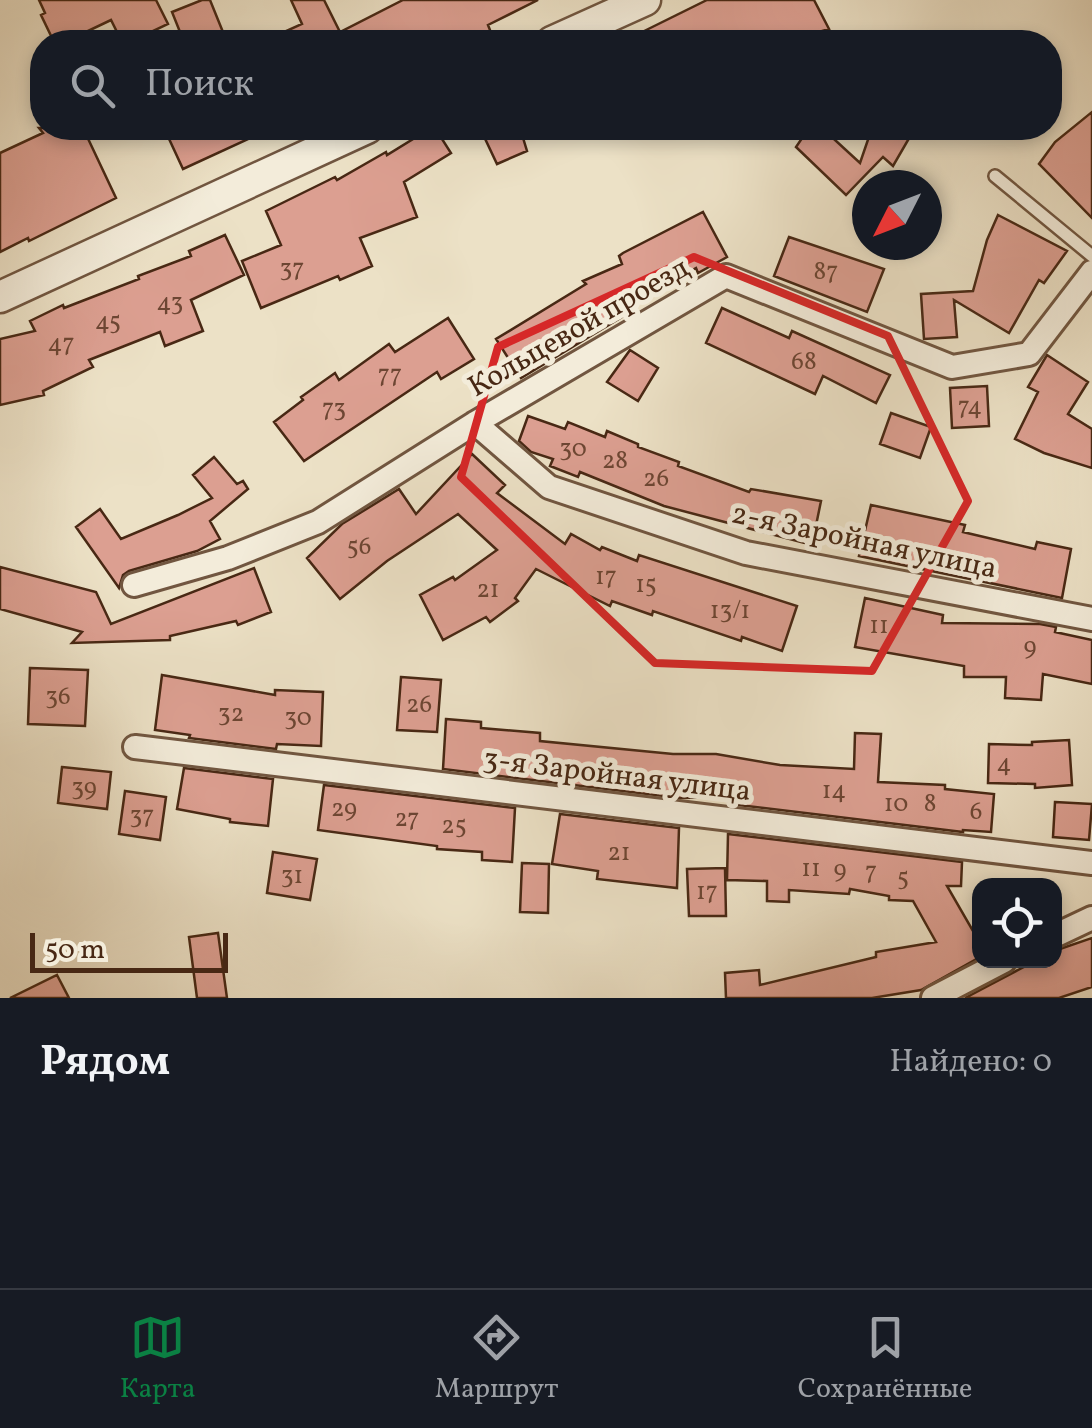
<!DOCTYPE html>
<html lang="ru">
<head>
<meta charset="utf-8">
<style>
	:root { --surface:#171b24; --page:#242831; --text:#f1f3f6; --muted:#9ea1a6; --line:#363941; --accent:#0b8043 }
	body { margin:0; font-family:Vollkorn,serif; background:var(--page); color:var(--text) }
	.controls { position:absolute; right:30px; bottom:30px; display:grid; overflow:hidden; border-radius:20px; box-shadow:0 5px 15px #0003 }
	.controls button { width:90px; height:90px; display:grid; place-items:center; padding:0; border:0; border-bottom:2px solid var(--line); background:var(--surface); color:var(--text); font:50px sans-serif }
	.compass { position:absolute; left:852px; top:170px; width:90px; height:90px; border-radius:50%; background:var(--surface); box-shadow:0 5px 15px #0003; rotate:228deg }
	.scale { position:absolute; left:30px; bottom:25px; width:198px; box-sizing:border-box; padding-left:10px; border:5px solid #482814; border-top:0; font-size:28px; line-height:35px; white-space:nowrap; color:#482814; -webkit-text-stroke:8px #f3ecda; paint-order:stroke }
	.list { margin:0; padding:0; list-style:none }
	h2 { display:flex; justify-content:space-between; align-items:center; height:130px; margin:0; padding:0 40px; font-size:42px }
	h2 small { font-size:32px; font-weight:400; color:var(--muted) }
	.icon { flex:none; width:55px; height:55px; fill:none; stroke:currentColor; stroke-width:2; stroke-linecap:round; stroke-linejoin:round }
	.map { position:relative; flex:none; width:1092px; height:998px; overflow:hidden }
	.search { position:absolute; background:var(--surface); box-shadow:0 5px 15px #0003; left:30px; right:30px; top:30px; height:110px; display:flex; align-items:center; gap:25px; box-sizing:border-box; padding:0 35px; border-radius:40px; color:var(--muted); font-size:38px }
	.sheet { height:290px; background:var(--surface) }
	nav { display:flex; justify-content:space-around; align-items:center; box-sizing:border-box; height:140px; border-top:2px solid var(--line); background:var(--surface); font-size:28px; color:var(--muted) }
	nav a { display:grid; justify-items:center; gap:5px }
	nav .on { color:var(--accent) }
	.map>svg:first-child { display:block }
</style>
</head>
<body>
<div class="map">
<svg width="1092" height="998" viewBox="0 0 1092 998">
	<rect width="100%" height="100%" fill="#ece1c6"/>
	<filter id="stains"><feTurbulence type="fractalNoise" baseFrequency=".002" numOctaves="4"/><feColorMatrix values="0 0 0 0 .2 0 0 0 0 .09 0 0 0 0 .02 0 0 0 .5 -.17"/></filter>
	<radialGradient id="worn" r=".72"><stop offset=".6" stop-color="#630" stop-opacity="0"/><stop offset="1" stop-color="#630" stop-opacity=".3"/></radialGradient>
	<path fill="#dc9f91" stroke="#482814" stroke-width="2.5" d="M 39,0 L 156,0 L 168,24 L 130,42 L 122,42 L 111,20 L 65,42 L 54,42 L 41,15 L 45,13 Z
		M 202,0 L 210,0 L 227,42 L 184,42 L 172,12 Z
		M 291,0 L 324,0 L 340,32 L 403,0 L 538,0 L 488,25 L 490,30 L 463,42 L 262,42 L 302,24 Z
		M 707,0 L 814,0 L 829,29 L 785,42 L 622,42 Z
		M 1092,112 L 1092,218 L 1039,164 L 1055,142 Z
		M 39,128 L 83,128 L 116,198 L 29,241 L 28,238 L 0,252 L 0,153 L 43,133 Z
		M 164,128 L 272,128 L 183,169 Z
		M 431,128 L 435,128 L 451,153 L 404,182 L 417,217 L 360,238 L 372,266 L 340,280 L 338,276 L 261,308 L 242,261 L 281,245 L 266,211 L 335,177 L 337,180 L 386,152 L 387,155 Z
		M 480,128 L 520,128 L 527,151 L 497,164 Z
		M 809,128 L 822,128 L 860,163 L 872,128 L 915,128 L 893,166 L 883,157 L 846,195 L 796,147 Z
		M 703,212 L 727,257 L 698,273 L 696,268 L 632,304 L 635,309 L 521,378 L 496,339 L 586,284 L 583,281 L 622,264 L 619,256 L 623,253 Z
		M 998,215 L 1067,251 L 1044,283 L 1039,280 L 1009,333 L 954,300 L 957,337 L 924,339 L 921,294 L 973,291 L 987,240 Z
		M 225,235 L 244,275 L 191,300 L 203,331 L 165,346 L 160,332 L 89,360 L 93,367 L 43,391 L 44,395 L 0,405 L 0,339 L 35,331 L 30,321 L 63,305 L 64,308 L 139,279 L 138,276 L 191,256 L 189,251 Z
		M 789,237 L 884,269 L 867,312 L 774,276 Z
		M 722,308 L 789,338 L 792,331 L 890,375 L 876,403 L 823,376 L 815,394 L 706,343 Z
		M 448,318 L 474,359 L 441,379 L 437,372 L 304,461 L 274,422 L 303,400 L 301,397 L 335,373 L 339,380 L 389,344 L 395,352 Z
		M 630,350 L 658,368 L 638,401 L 607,382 Z
		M 1047,355 L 1088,382 L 1068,414 L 1092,429 L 1092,468 L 1044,453 L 1015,439 L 1038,392 L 1028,387 Z
		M 987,386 L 989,426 L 952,428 L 950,388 Z
		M 891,413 L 931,427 L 920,458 L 880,444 Z
		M 528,416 L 565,429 L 568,422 L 605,437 L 607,431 L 638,444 L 638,447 L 679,462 L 678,466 L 749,492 L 751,489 L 821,501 L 812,545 L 664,506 L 580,472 L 578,477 L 550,466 L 553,459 L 531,452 L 519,441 Z
		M 472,454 L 505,485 L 497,493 L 565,544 L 571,534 L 600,550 L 602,547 L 637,561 L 639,555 L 797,606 L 782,651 L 742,637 L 741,641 L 653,611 L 652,615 L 612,601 L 610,606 L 536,569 L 515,598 L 518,601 L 490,622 L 486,617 L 443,640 L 420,595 L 453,577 L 455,580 L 497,550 L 458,514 L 387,561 L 340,599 L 307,558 L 342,524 L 399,489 L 416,514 Z
		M 214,457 L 237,484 L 243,481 L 248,489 L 210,521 L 220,539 L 197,551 L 129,571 L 123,575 L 119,588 L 76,527 L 100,509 L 121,539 L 178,515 L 212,498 L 193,475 Z
		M 871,505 L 965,525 L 963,532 L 1035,549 L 1037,542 L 1071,549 L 1062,598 L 859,556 Z
		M 0,567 L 96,592 L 111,624 L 254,568 L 271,612 L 238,625 L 236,621 L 170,636 L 170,640 L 72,643 L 82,632 L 0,609 Z
		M 865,598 L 943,615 L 942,623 L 1040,624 L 1056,627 L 1055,632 L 1092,640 L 1092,684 L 1043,674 L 1041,700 L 1005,698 L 1006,677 L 964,677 L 964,666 L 855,647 Z
		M 30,668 L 88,670 L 85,726 L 28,724 Z
		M 162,675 L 275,695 L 275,690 L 323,692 L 321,746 L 277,744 L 276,749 L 189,738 L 190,735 L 155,730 Z
		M 401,677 L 441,680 L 437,732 L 397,730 Z
		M 446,719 L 481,722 L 481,728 L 540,733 L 540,741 L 673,754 L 716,754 L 780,765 L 854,769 L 855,733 L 881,734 L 878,782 L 945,785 L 945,789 L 994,794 L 991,832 L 963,830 L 963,832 L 730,804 L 725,797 L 680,798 L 443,769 Z
		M 1069,740 L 1072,785 L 1035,788 L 1035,784 L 988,783 L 989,744 L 1032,745 L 1032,742 Z
		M 62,767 L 111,772 L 107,809 L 58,803 Z
		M 184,768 L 273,779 L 268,826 L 230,822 L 230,819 L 177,809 Z
		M 324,785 L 515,808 L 512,862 L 482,860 L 482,852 L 437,849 L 437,846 L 318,830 Z
		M 125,791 L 166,797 L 160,840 L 119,834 Z
		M 1055,802 L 1092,804 L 1089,840 L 1053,837 Z
		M 560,814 L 679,828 L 677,888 L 597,879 L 598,871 L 552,864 Z
		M 728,834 L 962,862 L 961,886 L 947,886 L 980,943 L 980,957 L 921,990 L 872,998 L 726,998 L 725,973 L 759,970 L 760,985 L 876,957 L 876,952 L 936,942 L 913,901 L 889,900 L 889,896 L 850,889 L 849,894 L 789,890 L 789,902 L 767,901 L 767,881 L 727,880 Z
		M 273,852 L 317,859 L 310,900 L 267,893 Z
		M 522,863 L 549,864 L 548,913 L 520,912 Z
		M 725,868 L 726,916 L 689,916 L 687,869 Z
		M 218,933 L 227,998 L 197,998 L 189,937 Z
		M 1092,938 L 1092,987 L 1059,998 L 965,998 L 1037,960 L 1054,960 L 1054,951 Z
		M 57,975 L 69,998 L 10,998 Z"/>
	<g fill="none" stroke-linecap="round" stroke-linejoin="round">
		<defs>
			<path id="service" d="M 995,176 L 1092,256"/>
			<path id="minor" d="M 475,423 L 549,487 L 746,553 L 1092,619
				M 134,585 L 228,558 L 318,522 L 475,423 L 726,276 L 952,367 L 1029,354 L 1092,272
				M 135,747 L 1092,863
				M 1054,936 L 1092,918
				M 933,998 L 1004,961"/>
			<path id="tertiary" d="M 552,42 L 645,0
				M 0,297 L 367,128"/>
		</defs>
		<use href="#service" stroke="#715640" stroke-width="16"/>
		<use href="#minor" stroke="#715640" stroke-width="28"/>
		<use href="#tertiary" stroke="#715640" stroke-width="35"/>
		<use href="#service" stroke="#f3ecda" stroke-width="11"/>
		<use href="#minor" stroke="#f3ecda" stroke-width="22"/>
		<use href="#tertiary" stroke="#f3ecda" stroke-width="30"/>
	</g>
	<path fill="none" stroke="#d62828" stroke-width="8" stroke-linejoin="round" d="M 694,257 L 888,336 L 968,501 L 872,671 L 655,663 L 461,477 L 498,347 Z"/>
	<g text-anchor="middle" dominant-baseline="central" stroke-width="10" stroke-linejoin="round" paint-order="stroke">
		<g font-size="25" fill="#6d4633">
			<text x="292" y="269">37</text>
			<text x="826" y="272">87</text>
			<text x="170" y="303">43</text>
			<text x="108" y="322">45</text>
			<text x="61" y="344">47</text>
			<text x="804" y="362">68</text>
			<text x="390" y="375">77</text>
			<text x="970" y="407">74</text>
			<text x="334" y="409">73</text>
			<text x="573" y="449">30</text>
			<text x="615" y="461">28</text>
			<text x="656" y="479">26</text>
			<text x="359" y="547">56</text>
			<text x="606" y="577">17</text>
			<text x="646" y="585">15</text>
			<text x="488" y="590">21</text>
			<text x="730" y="611">13/1</text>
			<text x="879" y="626">11</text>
			<text x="1030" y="647">9</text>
			<text x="58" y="697">36</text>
			<text x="419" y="705">26</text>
			<text x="231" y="714">32</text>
			<text x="298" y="718">30</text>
			<text x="1004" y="764">4</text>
			<text x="84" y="788">39</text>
			<text x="834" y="791">14</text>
			<text x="896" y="804">10</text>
			<text x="930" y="804">8</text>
			<text x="344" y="809">29</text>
			<text x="976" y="812">6</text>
			<text x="142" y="816">37</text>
			<text x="407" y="819">27</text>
			<text x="454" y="826">25</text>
			<text x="619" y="853">21</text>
			<text x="811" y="869">11</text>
			<text x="840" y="870">9</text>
			<text x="871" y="872">7</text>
			<text x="292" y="876">31</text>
			<text x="903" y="878">5</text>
			<text x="707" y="892">17</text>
		</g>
		<g font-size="30" fill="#482814" stroke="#f3ecda">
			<text transform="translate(579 328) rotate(-30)">Кольцевой проезд</text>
			<text transform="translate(864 542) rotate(12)">2-я Заройная улица</text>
			<text transform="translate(617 776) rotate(7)">3-я Заройная улица</text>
		</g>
	</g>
	<rect width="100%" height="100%" filter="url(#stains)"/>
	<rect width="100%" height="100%" fill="url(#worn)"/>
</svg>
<div class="controls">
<button><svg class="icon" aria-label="locate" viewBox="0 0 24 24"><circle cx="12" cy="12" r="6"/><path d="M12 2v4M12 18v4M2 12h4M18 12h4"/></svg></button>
</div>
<svg class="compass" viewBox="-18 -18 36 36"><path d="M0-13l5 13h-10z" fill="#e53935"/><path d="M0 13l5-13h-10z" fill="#9ea1a6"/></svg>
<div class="scale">50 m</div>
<div class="search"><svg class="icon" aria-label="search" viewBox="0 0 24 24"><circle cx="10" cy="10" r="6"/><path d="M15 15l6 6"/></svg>Поиск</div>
</div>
<section class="sheet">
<h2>Рядом<small>Найдено: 0</small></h2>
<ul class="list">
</ul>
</section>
<nav>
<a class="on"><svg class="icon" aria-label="map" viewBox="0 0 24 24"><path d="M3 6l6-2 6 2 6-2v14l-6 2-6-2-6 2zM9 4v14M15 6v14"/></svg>Карта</a>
<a><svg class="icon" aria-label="directions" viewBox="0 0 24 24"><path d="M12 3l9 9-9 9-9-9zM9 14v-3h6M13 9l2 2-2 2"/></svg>Маршрут</a>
<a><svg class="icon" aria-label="saved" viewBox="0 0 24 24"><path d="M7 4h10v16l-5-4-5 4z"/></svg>Сохранённые</a>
</nav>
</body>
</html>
